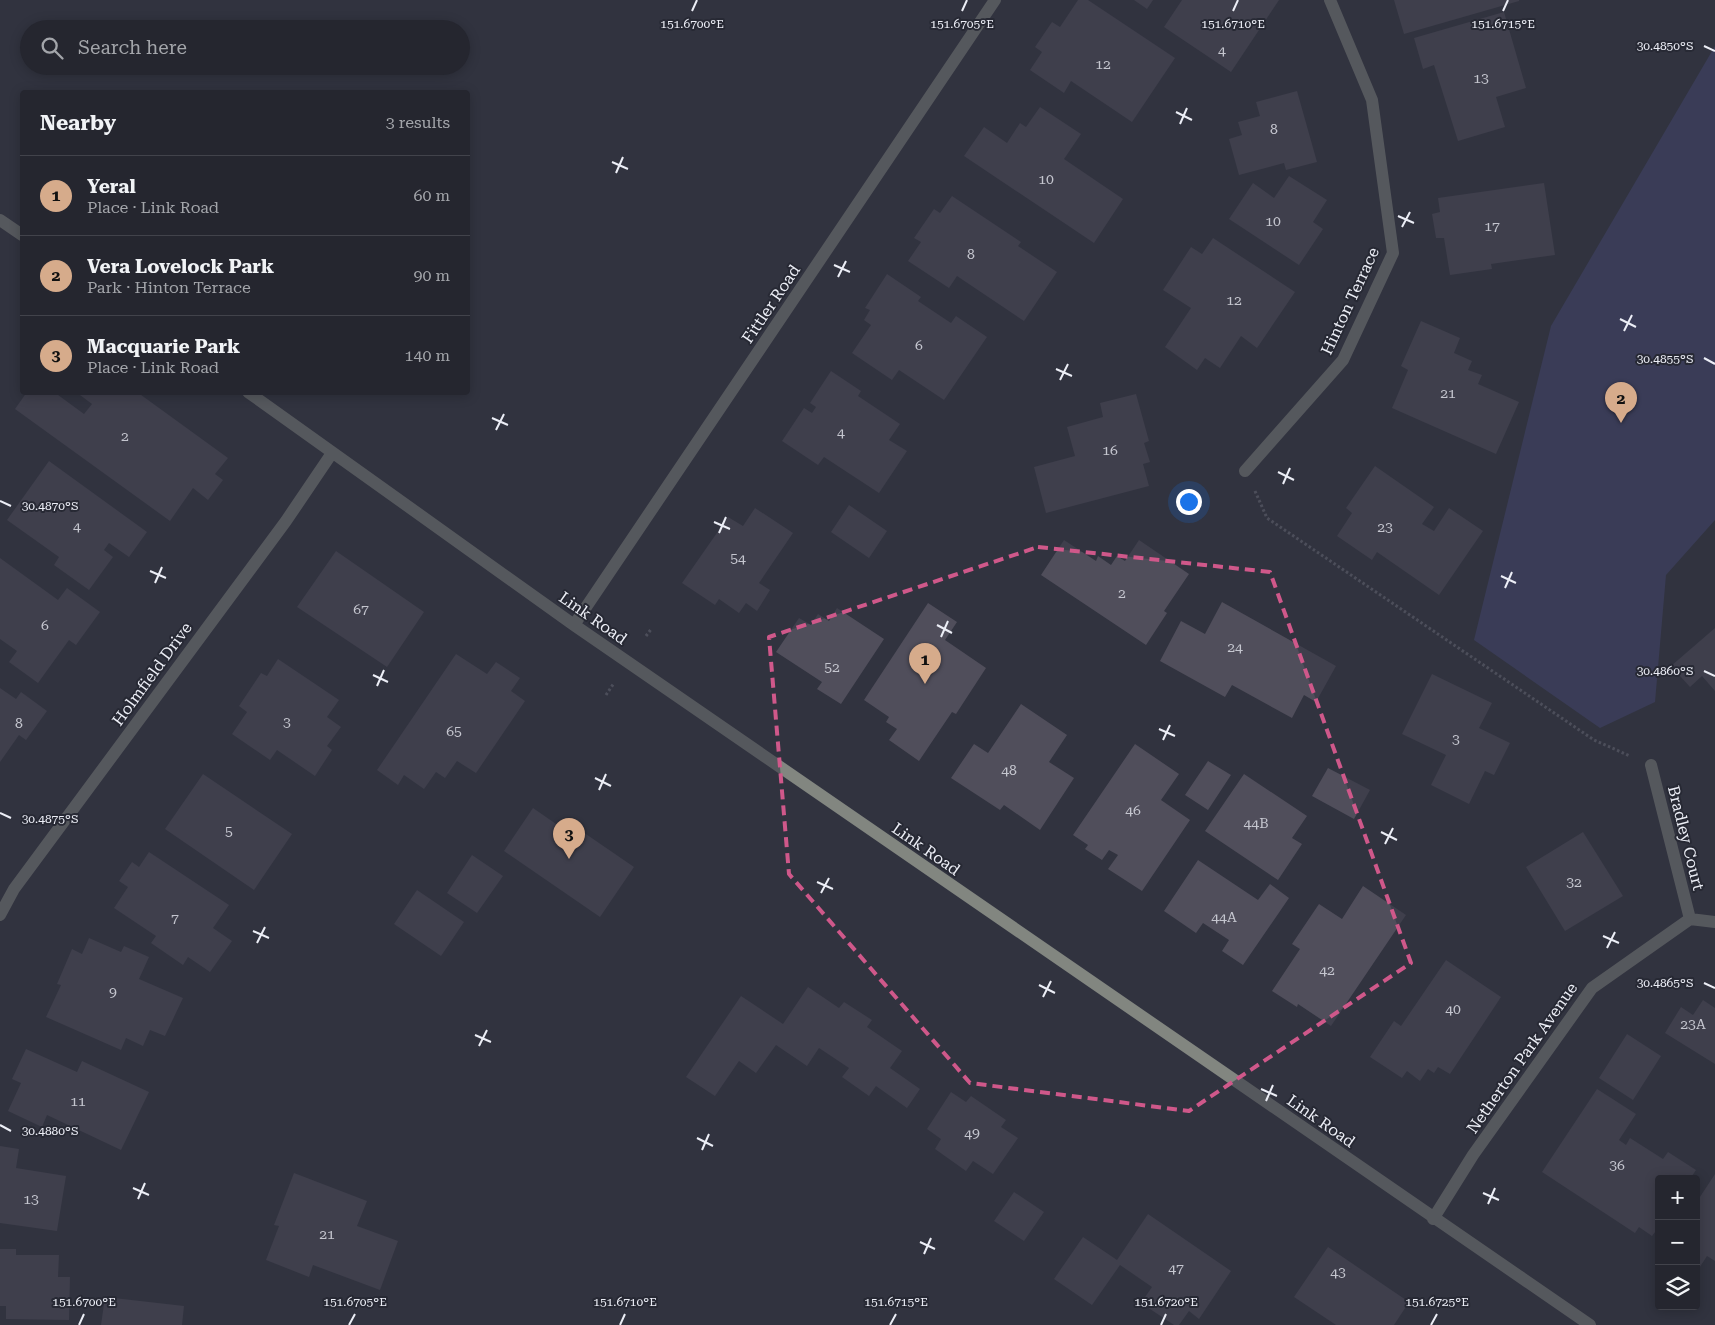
<!DOCTYPE html>
<html lang="en">
<head>
<meta charset="utf-8">
<style>
	:root { --surface:#25262f; --page:#31323b; --text:#f1f3f6; --muted:#a3a5aa; --line:#42434b; --accent:#d6ab8b }
	body { margin:0; font-family:"Roboto Serif",serif; background:var(--page); color:var(--text) }
	.controls { position:absolute; right:15px; bottom:15px; display:grid; overflow:hidden; border-radius:5px; box-shadow:0 2px 12px #0003 }
	.controls button { width:45px; height:45px; display:grid; place-items:center; padding:0; border:0; border-bottom:1px solid var(--line); background:var(--surface); color:var(--text); font:25px sans-serif }
	.you { position:absolute; left:1188px; top:501px; width:18px; height:18px; margin:-12px; border:4px solid #fff; border-radius:50%; background:#1a73e8; box-shadow:0 0 0 8px #1a73e833 }
	.badge { display:grid; place-items:center; width:32px; height:32px; border-radius:50%; background:var(--accent); color:#111; font-size:16px; font-weight:700 }
	.pin { position:absolute; translate:-50% -41px; filter:drop-shadow(0 1px 2px #0008) }
	.pin::after { content:''; position:absolute; top:26px; width:18px; height:15px; background:inherit; clip-path:polygon(0 0,100% 0,50% 100%) }
	.list { margin:0; padding:0; list-style:none }
	h2 { display:flex; justify-content:space-between; align-items:center; height:65px; margin:0; padding:0 20px; font-size:21px }
	h2 small { font-size:16px; font-weight:400; color:var(--muted) }
	.list li { display:grid; grid-template-columns:32px 1fr auto; gap:15px; align-items:center; box-sizing:border-box; height:80px; padding:0 20px; border-top:1px solid var(--line) }
	.list b { display:block; font-size:19px; white-space:nowrap }
	.list p { margin:0; font-size:16px; white-space:nowrap; color:var(--muted) }
	.list em { font-size:16px; font-style:normal; color:var(--muted) }
	.icon { flex:none; width:28px; height:28px; fill:none; stroke:currentColor; stroke-width:2; stroke-linecap:round; stroke-linejoin:round }
	.map { position:relative; flex:none; width:1715px; height:1325px; overflow:hidden }
	.search { position:absolute; background:var(--surface); box-shadow:0 2px 12px #0003; left:20px; top:20px; width:450px; height:55px; display:flex; align-items:center; gap:12px; box-sizing:border-box; padding:0 18px; border-radius:28px; color:var(--muted); font-size:19px }
	.panel { position:absolute; background:var(--surface); box-shadow:0 2px 12px #0003; left:20px; top:90px; width:450px; height:305px; border-radius:5px }
	.map>svg:first-child { display:block }
</style>
</head>
<body>
<div class="map">
<svg width="1715" height="1325" viewBox="0 0 1715 1325">
	<rect width="100%" height="100%" fill="#31333f"/>
	<path fill="#454873" d="M 1715,46 L 1715,520 L 1666,575 L 1655,702 L 1600,728 L 1474,640 L 1551,326 Z"/>
	<path fill="#504e5b" d="M 1078,0 L 1088,0 L 1175,58 L 1132,122 L 1071,81 L 1064,93 L 1030,70 L 1042,52 L 1035,47 L 1052,22 L 1060,27 Z
		M 1134,0 L 1153,0 L 1147,9 Z
		M 1182,0 L 1279,0 L 1231,72 L 1164,27 Z
		M 1394,0 L 1519,0 L 1519,1 L 1404,34 Z
		M 1504,12 L 1526,88 L 1496,97 L 1505,127 L 1458,141 L 1434,65 L 1423,69 L 1414,38 Z
		M 1297,91 L 1317,162 L 1286,170 L 1284,163 L 1239,175 L 1229,139 L 1242,135 L 1238,122 L 1260,116 L 1256,102 Z
		M 1040,107 L 1081,134 L 1064,159 L 1123,199 L 1094,243 L 964,156 L 984,127 L 1007,143 L 1020,123 L 1026,127 Z
		M 1289,176 L 1327,200 L 1313,222 L 1323,229 L 1299,265 L 1229,219 L 1253,183 L 1274,198 Z
		M 1544,183 L 1555,255 L 1491,264 L 1492,269 L 1450,275 L 1444,238 L 1436,238 L 1432,214 L 1440,212 L 1438,198 Z
		M 952,196 L 1021,242 L 1018,246 L 1057,272 L 1024,321 L 957,276 L 949,288 L 908,261 L 921,242 L 914,238 L 934,209 L 940,213 Z
		M 1213,238 L 1295,292 L 1257,348 L 1241,336 L 1220,368 L 1205,358 L 1197,370 L 1165,347 L 1191,308 L 1163,290 L 1191,247 L 1202,254 Z
		M 887,274 L 921,297 L 918,301 L 951,323 L 956,316 L 987,337 L 944,400 L 899,370 L 892,380 L 852,353 L 871,325 L 864,320 L 870,310 L 865,308 Z
		M 1421,321 L 1460,338 L 1454,353 L 1472,361 L 1468,370 L 1482,375 L 1478,384 L 1519,402 L 1496,454 L 1392,408 L 1408,370 L 1401,366 Z
		M 831,371 L 861,391 L 858,396 L 900,424 L 889,440 L 907,451 L 879,493 L 824,457 L 818,465 L 782,441 L 804,408 L 812,413 L 816,407 L 810,403 Z
		M 27,392 L 54,392 L 84,414 L 92,404 L 76,392 L 137,392 L 228,458 L 215,474 L 223,480 L 208,500 L 193,488 L 170,521 L 15,409 Z
		M 1136,394 L 1149,441 L 1144,443 L 1150,462 L 1143,464 L 1149,486 L 1046,513 L 1034,467 L 1075,456 L 1067,427 L 1103,417 L 1100,403 Z
		M 49,461 L 147,532 L 129,557 L 109,543 L 104,550 L 113,557 L 89,590 L 54,565 L 59,557 L 7,520 Z
		M 1375,466 L 1434,507 L 1422,524 L 1434,531 L 1449,508 L 1483,531 L 1439,595 L 1377,552 L 1372,560 L 1337,536 L 1352,513 L 1346,508 Z
		M 849,505 L 887,531 L 869,558 L 831,532 Z
		M 755,508 L 793,533 L 759,583 L 770,590 L 757,611 L 746,603 L 739,613 L 719,599 L 715,605 L 682,583 L 728,517 L 743,526 Z
		M 1064,540 L 1096,561 L 1098,556 L 1111,565 L 1117,556 L 1125,561 L 1139,540 L 1189,574 L 1164,611 L 1167,613 L 1146,645 L 1041,575 Z
		M 336,551 L 424,612 L 387,667 L 297,607 Z
		M 0,558 L 58,600 L 67,588 L 100,612 L 76,645 L 69,640 L 38,683 L 9,662 L 17,651 L 0,639 Z
		M 1222,602 L 1336,666 L 1316,702 L 1304,695 L 1292,718 L 1232,685 L 1225,697 L 1160,661 L 1181,621 L 1205,634 Z
		M 928,603 L 957,622 L 945,640 L 986,668 L 956,714 L 952,712 L 919,761 L 889,740 L 897,729 L 886,722 L 889,717 L 864,700 Z
		M 837,608 L 884,639 L 841,704 L 817,689 L 822,682 L 776,652 L 799,618 L 811,625 L 818,614 L 829,621 Z
		M 1715,628 L 1715,691 L 1702,676 L 1690,687 L 1671,666 Z
		M 456,654 L 487,674 L 496,662 L 520,678 L 511,691 L 525,701 L 476,773 L 457,761 L 445,778 L 436,772 L 424,789 L 404,775 L 398,785 L 377,770 Z
		M 278,659 L 339,700 L 327,717 L 341,727 L 327,746 L 332,750 L 315,776 L 277,750 L 270,760 L 232,734 L 247,712 L 239,706 L 261,673 L 267,676 Z
		M 1432,674 L 1492,703 L 1479,728 L 1510,743 L 1494,775 L 1485,771 L 1469,804 L 1431,785 L 1446,755 L 1402,734 Z
		M 0,688 L 16,699 L 21,692 L 47,711 L 26,740 L 19,735 L 0,762 Z
		M 1021,704 L 1067,735 L 1049,762 L 1074,778 L 1040,830 L 1004,805 L 1000,810 L 951,778 L 974,744 L 988,753 Z
		M 1135,744 L 1179,774 L 1161,800 L 1190,820 L 1142,891 L 1108,869 L 1118,855 L 1109,850 L 1102,860 L 1085,849 L 1088,845 L 1073,835 Z
		M 1208,761 L 1231,775 L 1208,810 L 1185,795 Z
		M 1328,768 L 1370,790 L 1354,819 L 1312,796 Z
		M 203,774 L 292,834 L 254,890 L 165,829 Z
		M 1244,774 L 1307,816 L 1292,838 L 1302,844 L 1278,880 L 1205,831 Z
		M 533,808 L 559,826 L 564,819 L 634,867 L 600,917 L 504,851 Z
		M 1583,832 L 1623,896 L 1565,931 L 1526,867 Z
		M 149,852 L 229,905 L 213,928 L 232,941 L 210,972 L 188,957 L 183,965 L 151,943 L 156,936 L 114,908 L 128,887 L 119,881 L 132,862 L 139,867 Z
		M 472,855 L 503,876 L 477,913 L 447,893 Z
		M 1198,860 L 1258,900 L 1270,884 L 1289,898 L 1243,965 L 1222,951 L 1229,940 L 1203,923 L 1196,933 L 1164,911 Z
		M 1363,886 L 1406,915 L 1331,1026 L 1298,1004 L 1297,1007 L 1272,991 L 1300,949 L 1292,944 L 1319,904 L 1342,919 Z
		M 417,890 L 464,922 L 441,956 L 394,924 Z
		M 89,938 L 121,952 L 124,946 L 149,957 L 139,979 L 183,998 L 165,1036 L 150,1030 L 143,1046 L 126,1038 L 121,1050 L 46,1017 L 61,985 L 57,984 L 72,949 L 82,954 Z
		M 1446,960 L 1501,997 L 1450,1074 L 1438,1067 L 1434,1073 L 1428,1069 L 1420,1081 L 1407,1071 L 1402,1078 L 1370,1057 L 1394,1021 L 1401,1026 Z
		M 808,987 L 839,1008 L 844,1002 L 872,1020 L 867,1027 L 902,1051 L 890,1068 L 920,1089 L 907,1108 L 876,1086 L 869,1096 L 842,1077 L 849,1068 L 819,1048 L 807,1066 L 776,1045 L 756,1073 L 739,1061 L 715,1096 L 686,1077 L 741,996 L 783,1024 Z
		M 1703,1000 L 1715,1008 L 1715,1064 L 1665,1033 L 1681,1007 L 1693,1015 Z
		M 1627,1034 L 1661,1056 L 1633,1100 L 1599,1078 Z
		M 26,1049 L 77,1072 L 82,1061 L 149,1092 L 121,1150 L 47,1115 L 42,1127 L 8,1111 L 21,1083 L 12,1079 Z
		M 1597,1089 L 1636,1114 L 1619,1140 L 1626,1145 L 1630,1138 L 1663,1159 L 1668,1152 L 1696,1170 L 1690,1179 L 1659,1179 L 1659,1227 L 1652,1236 L 1639,1227 L 1635,1233 L 1542,1172 Z
		M 951,1092 L 966,1102 L 971,1096 L 1006,1120 L 1001,1127 L 1018,1138 L 993,1174 L 973,1161 L 966,1171 L 935,1149 L 941,1139 L 927,1129 Z
		M 0,1146 L 19,1149 L 16,1168 L 66,1176 L 57,1231 L 0,1223 Z
		M 294,1173 L 367,1201 L 357,1226 L 398,1241 L 380,1290 L 313,1265 L 309,1277 L 266,1260 L 279,1226 L 274,1225 Z
		M 1715,1174 L 1715,1261 L 1707,1256 L 1696,1273 L 1696,1203 Z
		M 1014,1192 L 1044,1212 L 1024,1241 L 994,1221 Z
		M 1148,1214 L 1231,1271 L 1199,1319 L 1189,1311 L 1179,1325 L 1174,1325 L 1141,1303 L 1152,1287 L 1120,1265 L 1092,1305 L 1054,1279 L 1083,1237 L 1117,1260 Z
		M 1328,1247 L 1409,1302 L 1394,1325 L 1336,1325 L 1294,1297 Z
		M 0,1249 L 16,1249 L 16,1255 L 59,1255 L 58,1277 L 70,1277 L 69,1320 L 6,1319 L 6,1306 L 0,1306 Z
		M 105,1297 L 184,1306 L 182,1325 L 101,1325 Z"/>
	<g fill="none" stroke-linecap="round" stroke-linejoin="round">
		<path stroke="#6e707b" stroke-width="3" stroke-dasharray="2.5 2.5" stroke-linecap="butt" d="M 1255,491 L 1267,518 L 1594,740 L 1630,756
			M 646,636 L 652,628
			M 606,695 L 614,683"/>
		<path stroke="#828680" stroke-width="12" d="M 0,220 L 22,235
			M 248,392 L 574,625 L 1590,1325
			M 1245,471 L 1343,360 L 1393,253 L 1372,100 L 1330,0
			M 574,625 L 995,0
			M 1651,765 L 1690,919
			M 0,915 L 14,889 L 286,521 L 332,453
			M 1433,1219 L 1473,1155 L 1592,988 L 1690,919 L 1715,922"/>
	</g>
	<path d="M0 0H1715V1325H0ZM 1038,547 L 1270,572 L 1411,963 L 1189,1111 L 970,1083 L 789,874 L 769,637 Z" fill="#31333f" fill-opacity=".55" fill-rule="evenodd"/>
	<path fill="none" stroke="#cf588a" stroke-width="4" stroke-dasharray="10 6" stroke-linejoin="round" d="M 1038,547 L 1270,572 L 1411,963 L 1189,1111 L 970,1083 L 789,874 L 769,637 Z"/>
	<path fill="none" stroke="#eceef6" stroke-width="2" d="M 692,11 L 697,0M 962,11 L 967,0M 1233,11 L 1238,0M 1503,11 L 1508,0M 1704,46 L 1715,51M 1176,112 L 1192,120M 1180,124 L 1187,108M 612,162 L 628,169M 616,173 L 623,157M 1398,216 L 1414,223M 1402,227 L 1410,212M 834,265 L 850,272M 838,277 L 846,261M 1620,319 L 1636,327M 1624,331 L 1632,315M 1704,358 L 1715,364M 1056,369 L 1072,376M 1060,380 L 1068,364M 492,418 L 508,425M 496,430 L 504,414M 1278,472 L 1294,480M 1283,484 L 1290,468M 0,501 L 11,506M 714,522 L 730,529M 719,533 L 726,517M 150,571 L 166,578M 1501,576 L 1516,583M 155,583 L 162,567M 1505,588 L 1512,572M 937,625 L 952,633M 941,637 L 948,621M 1704,671 L 1715,676M 373,675 L 388,682M 377,686 L 384,670M 1159,729 L 1175,736M 1163,740 L 1170,725M 595,778 L 611,786M 599,790 L 606,774M 0,813 L 11,818M 1381,832 L 1397,840M 1385,844 L 1393,828M 817,882 L 833,889M 821,893 L 829,878M 253,931 L 269,938M 1603,936 L 1619,943M 257,943 L 265,927M 1607,948 L 1615,932M 1704,983 L 1715,988M 1039,985 L 1055,993M 1043,997 L 1051,981M 475,1035 L 491,1042M 479,1046 L 487,1030M 1261,1089 L 1277,1096M 1266,1101 L 1273,1085M 0,1125 L 11,1131M 697,1138 L 713,1146M 702,1150 L 709,1134M 133,1188 L 149,1195M 1483,1193 L 1499,1200M 138,1199 L 145,1183M 1488,1204 L 1495,1188M 920,1242 L 935,1249M 924,1254 L 931,1238M 79,1325 L 84,1314M 349,1325 L 355,1314M 620,1325 L 625,1314M 890,1325 L 896,1314M 1161,1325 L 1166,1314M 1431,1325 L 1437,1314"/>
	<g text-anchor="middle" dominant-baseline="central" stroke-width="4" stroke-linejoin="round" paint-order="stroke">
		<g font-size="14" fill="#c5c6cf">
			<text x="1222" y="50">4</text>
			<text x="1103" y="64">12</text>
			<text x="1481" y="78">13</text>
			<text x="1274" y="129">8</text>
			<text x="1046" y="179">10</text>
			<text x="1273" y="221">10</text>
			<text x="1492" y="226">17</text>
			<text x="971" y="254">8</text>
			<text x="1234" y="300">12</text>
			<text x="919" y="345">6</text>
			<text x="1448" y="393">21</text>
			<text x="841" y="432">4</text>
			<text x="125" y="436">2</text>
			<text x="1110" y="450">16</text>
			<text x="77" y="526">4</text>
			<text x="1385" y="527">23</text>
			<text x="738" y="558">54</text>
			<text x="1122" y="593">2</text>
			<text x="361" y="609">67</text>
			<text x="45" y="625">6</text>
			<text x="1235" y="647">24</text>
			<text x="832" y="667">52</text>
			<text x="287" y="722">3</text>
			<text x="19" y="723">8</text>
			<text x="454" y="731">65</text>
			<text x="1456" y="739">3</text>
			<text x="1009" y="770">48</text>
			<text x="1133" y="810">46</text>
			<text x="1256" y="823">44B</text>
			<text x="229" y="831">5</text>
			<text x="1574" y="882">32</text>
			<text x="1224" y="917">44A</text>
			<text x="175" y="918">7</text>
			<text x="1327" y="970">42</text>
			<text x="113" y="992">9</text>
			<text x="1453" y="1009">40</text>
			<text x="1693" y="1024">23A</text>
			<text x="78" y="1101">11</text>
			<text x="972" y="1133">49</text>
			<text x="1617" y="1165">36</text>
			<text x="31" y="1199">13</text>
			<text x="327" y="1234">21</text>
			<text x="1176" y="1268">47</text>
			<text x="1338" y="1272">43</text>
		</g>
		<g font-size="16" fill="#eceef6" stroke="#272934">
			<text transform="translate(1350 301) rotate(-65)">Hinton Terrace</text>
			<text transform="translate(771 304) rotate(-56)">Fittler Road</text>
			<text transform="translate(593 618) rotate(35)">Link Road</text>
			<text transform="translate(152 674) rotate(-54)">Holmfield Drive</text>
			<text transform="translate(1686 838) rotate(76)">Bradley Court</text>
			<text transform="translate(926 849) rotate(35)">Link Road</text>
			<text transform="translate(1522 1058) rotate(-55)">Netherton Park Avenue</text>
			<text transform="translate(1321 1121) rotate(35)">Link Road</text>
		</g>
	</g>
	<g font-size="12" text-anchor="middle" fill="#eceef6" stroke="#272934" stroke-width="4" stroke-linejoin="round" paint-order="stroke">
		<text x="692" y="28">151.6700°E</text>
		<text x="962" y="28">151.6705°E</text>
		<text x="1233" y="28">151.6710°E</text>
		<text x="1503" y="28">151.6715°E</text>
		<text x="1665" y="50">30.4850°S</text>
		<text x="1665" y="363">30.4855°S</text>
		<text x="50" y="510">30.4870°S</text>
		<text x="1665" y="675">30.4860°S</text>
		<text x="50" y="823">30.4875°S</text>
		<text x="1665" y="987">30.4865°S</text>
		<text x="50" y="1135">30.4880°S</text>
		<text x="84" y="1306">151.6700°E</text>
		<text x="355" y="1306">151.6705°E</text>
		<text x="625" y="1306">151.6710°E</text>
		<text x="896" y="1306">151.6715°E</text>
		<text x="1166" y="1306">151.6720°E</text>
		<text x="1437" y="1306">151.6725°E</text>
	</g>
</svg>
<div class="controls">
<button>+</button>
<button>−</button>
<button><svg class="icon" aria-label="layers" viewBox="0 0 24 24"><path d="M12 4l9 5-9 5-9-5zM3 14l9 5 9-5"/></svg></button>
</div>
<div class="you"></div>
<div class="pin badge" style="left:925px;top:684px">1</div>
<div class="pin badge" style="left:1621px;top:423px">2</div>
<div class="pin badge" style="left:569px;top:859px">3</div>
<div class="search"><svg class="icon" aria-label="search" viewBox="0 0 24 24"><circle cx="10" cy="10" r="6"/><path d="M15 15l6 6"/></svg>Search here</div>
<section class="panel">
<h2>Nearby<small>3 results</small></h2>
<ul class="list">
<li><span class="badge">1</span><div><b>Yeral</b><p>Place · Link Road</p></div><em>60 m</em></li>
<li><span class="badge">2</span><div><b>Vera Lovelock Park</b><p>Park · Hinton Terrace</p></div><em>90 m</em></li>
<li><span class="badge">3</span><div><b>Macquarie Park</b><p>Place · Link Road</p></div><em>140 m</em></li>
</ul>
</section>
</div>
</body>
</html>
